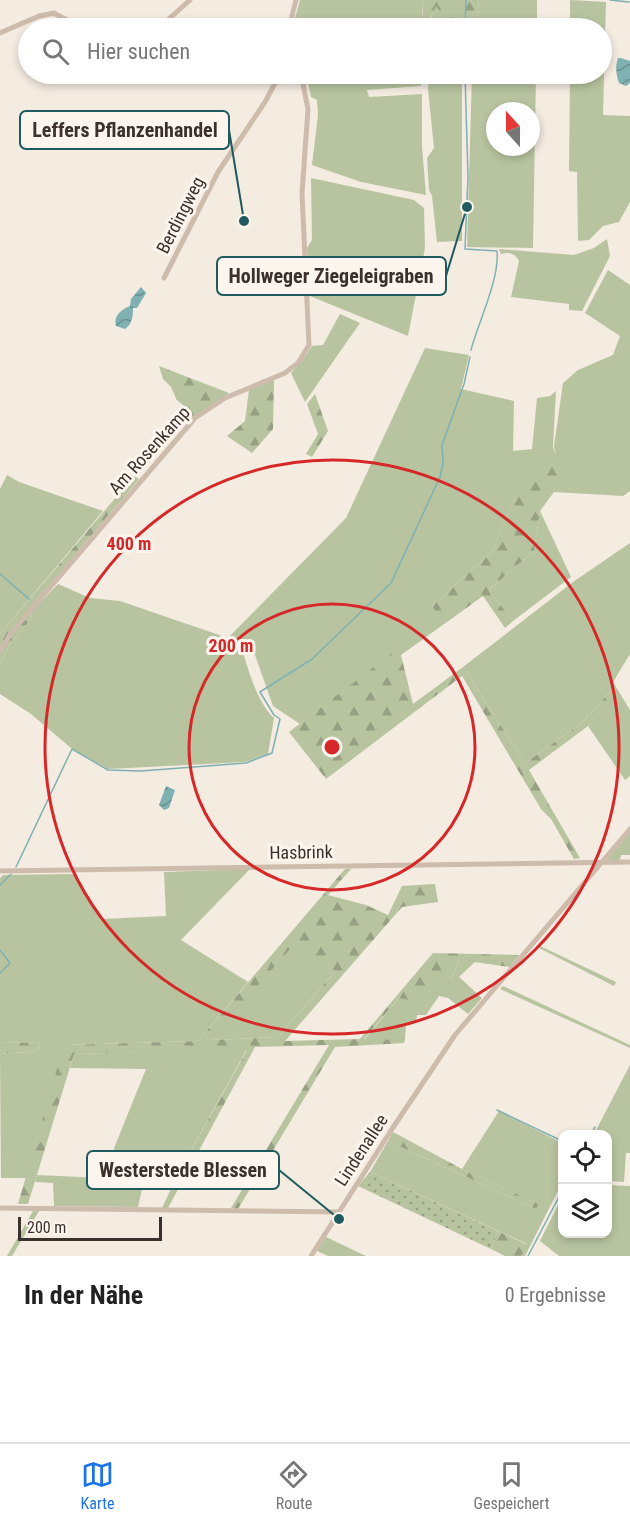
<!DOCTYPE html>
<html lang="de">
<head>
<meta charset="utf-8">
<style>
	:root { --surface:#fff; --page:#f6f6f6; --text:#222; --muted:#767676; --line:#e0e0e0; --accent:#1a73e8 }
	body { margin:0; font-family:"Roboto Condensed",sans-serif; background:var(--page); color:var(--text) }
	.controls { position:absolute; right:18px; bottom:18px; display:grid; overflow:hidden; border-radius:12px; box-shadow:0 3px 9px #0003 }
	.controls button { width:54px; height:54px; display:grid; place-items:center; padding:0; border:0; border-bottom:2px solid var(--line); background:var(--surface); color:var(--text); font:30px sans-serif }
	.compass { position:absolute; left:486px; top:102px; width:54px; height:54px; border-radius:50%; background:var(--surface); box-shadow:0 3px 9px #0003; rotate:339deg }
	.scale { position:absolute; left:18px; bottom:15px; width:144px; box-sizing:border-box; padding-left:6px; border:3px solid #3b302b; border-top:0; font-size:16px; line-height:21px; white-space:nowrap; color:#3b302b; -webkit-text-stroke:4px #fbf5ee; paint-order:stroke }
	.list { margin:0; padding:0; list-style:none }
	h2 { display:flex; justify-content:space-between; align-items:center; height:78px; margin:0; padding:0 24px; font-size:26px }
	h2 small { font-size:20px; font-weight:400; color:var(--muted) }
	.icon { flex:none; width:33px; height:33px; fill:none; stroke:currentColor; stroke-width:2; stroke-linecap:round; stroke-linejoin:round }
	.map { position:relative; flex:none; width:630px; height:1256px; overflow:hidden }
	.search { position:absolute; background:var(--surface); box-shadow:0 3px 9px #0003; left:18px; right:18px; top:18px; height:66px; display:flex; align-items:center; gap:15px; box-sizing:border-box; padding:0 21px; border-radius:33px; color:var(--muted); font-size:22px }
	.sheet { height:186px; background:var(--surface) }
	nav { display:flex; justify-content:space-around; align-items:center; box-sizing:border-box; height:84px; border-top:2px solid var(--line); background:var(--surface); font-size:16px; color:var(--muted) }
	nav a { display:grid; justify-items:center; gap:3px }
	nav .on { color:var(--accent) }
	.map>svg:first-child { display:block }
</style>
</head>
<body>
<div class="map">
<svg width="630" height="1256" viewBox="0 0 630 1256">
	<defs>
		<pattern id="forest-firs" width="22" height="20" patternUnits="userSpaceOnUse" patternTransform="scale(1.5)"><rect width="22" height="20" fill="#b8c4a0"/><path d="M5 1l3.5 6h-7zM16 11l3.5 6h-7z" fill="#97a083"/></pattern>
		<pattern id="park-dots" width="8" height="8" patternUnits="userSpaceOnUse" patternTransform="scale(1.5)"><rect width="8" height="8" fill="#b8c4a0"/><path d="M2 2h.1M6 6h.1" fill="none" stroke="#97a083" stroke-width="1.8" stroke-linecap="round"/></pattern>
		<pattern id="water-waves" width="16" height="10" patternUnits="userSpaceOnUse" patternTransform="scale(1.5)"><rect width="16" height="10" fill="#7fb0b2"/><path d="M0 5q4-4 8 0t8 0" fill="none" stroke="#699091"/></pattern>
	</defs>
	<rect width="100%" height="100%" fill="#f4ebe1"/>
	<path fill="#b8c4a0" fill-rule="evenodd" d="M 300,0 L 422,0 L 423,28 L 297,28 L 295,18 Z
		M 479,0 L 537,0 L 537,28 L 476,28 Z
		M 570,0 L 606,2 L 603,115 L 630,116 L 630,202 L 619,222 L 603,226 L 589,240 L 578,241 L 577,172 L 569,171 L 570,74 L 602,74 L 602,28 L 570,28 Z
		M 435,5 L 462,21 L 462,28 L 428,28 Z
		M 306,74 L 421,74 L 421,86 L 367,90 L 369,97 L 422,94 L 422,146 L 426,195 L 361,182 L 312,165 L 318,115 L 317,100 L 311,97 Z
		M 429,74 L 462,74 L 462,241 L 437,242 L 432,196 L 429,190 L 427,158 L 434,148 L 428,89 Z
		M 472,74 L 536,74 L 533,248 L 467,247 ZM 495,111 L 531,111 L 531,147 L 495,147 Z
		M 311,178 L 414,200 L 424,208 L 425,248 L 408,336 L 310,296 L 307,248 L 312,240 Z
		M 607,239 L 610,256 L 582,311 L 569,310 L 569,304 L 511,297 L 519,261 C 515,253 509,252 501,254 L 499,249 L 574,255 L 594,248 Z
		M 608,270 L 630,285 L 630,491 L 623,496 L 554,492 L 558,464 L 529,464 L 492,552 L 432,606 L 440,617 L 300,724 L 273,706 L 250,641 L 241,645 C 247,666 257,703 274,718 L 268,754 L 245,762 L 108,769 L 71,748 L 31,714 L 0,694 L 0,666 L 9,645 L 32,618 L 31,612 L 58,584 L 90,598 L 120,601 L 228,638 L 346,518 L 425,348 L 469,355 L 461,389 L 514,401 L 513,451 L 532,449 L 537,398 L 550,396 L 556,391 L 553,447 L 556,454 L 554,446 L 563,383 L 578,370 L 613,355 L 620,336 L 585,313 Z
		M 340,314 L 360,323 L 305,402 L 291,373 L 302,361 L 312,346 L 323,345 Z
		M 7,475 L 19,482 L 103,511 L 0,634 L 0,489 Z
		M 540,511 L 571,577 L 513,621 L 489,590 L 534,551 Z
		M 630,543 L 630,654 L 613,682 L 630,710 L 630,776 L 625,780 L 588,726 L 616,693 L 613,688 L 584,721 L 525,763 L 463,667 L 573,582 Z
		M 630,832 L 630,855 L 621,855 L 620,860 L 607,860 Z
		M 250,869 L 181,940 L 248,982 L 198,1041 L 65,1045 L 26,1178 L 1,1178 L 0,1054 L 38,1051 L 40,1042 L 0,1043 L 0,878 L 3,875 L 76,874 L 78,883 L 102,919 L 166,916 L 164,872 Z
		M 538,945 L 616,982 L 614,986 L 537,947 Z
		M 290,948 L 335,971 L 278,1037 L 209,1040 Z
		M 478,959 L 459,977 L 482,998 L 468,1014 L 448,998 L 439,996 L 426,1015 L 417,1015 L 416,1023 L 406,1023 L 405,1040 L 364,1040 L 399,998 L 449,985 L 459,960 Z
		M 503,986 L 630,1045 L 630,1048 L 500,989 Z
		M 247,1049 L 179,1172 L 146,1171 L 138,1207 L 54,1206 L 53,1183 L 35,1182 L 37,1175 L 102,1178 L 146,1069 L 70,1068 L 74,1054 Z
		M 630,1065 L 630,1153 L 626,1153 L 624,1182 L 608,1181 L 608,1134 L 594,1134 Z
		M 499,1111 L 562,1143 L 562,1183 L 525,1256 L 521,1256 L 527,1244 L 370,1172 L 388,1141 L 536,1209 L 538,1204 L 462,1169 Z
		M 608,1185 L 630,1186 L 630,1256 L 559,1256 L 540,1241 L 562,1197 L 562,1234 L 608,1234 Z
		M 326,1237 L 366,1256 L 328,1256 L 317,1251 Z"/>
	<path fill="url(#forest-firs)" fill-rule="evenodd" d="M 422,0 L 479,0 L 476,28 L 462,28 L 462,22 L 448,22 L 436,6 L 428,23 L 423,19 Z
		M 159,366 L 229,393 L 191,418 L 183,405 L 177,400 L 171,387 L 163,379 Z
		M 274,380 L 273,429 L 252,453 L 227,436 L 245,421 L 249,390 Z
		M 315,394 L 328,431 L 312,457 L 306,454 L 318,434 L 307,404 Z
		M 529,463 L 559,464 L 554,492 L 540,511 L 534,551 L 489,590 L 513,621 L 505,628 L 483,596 L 401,655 L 413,704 L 463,667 L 525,763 L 584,721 L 613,688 L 617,693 L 588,726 L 529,770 L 580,858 L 574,859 L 551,819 L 541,809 L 462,676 L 326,779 L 289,732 L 439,617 L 432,606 L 492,552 Z
		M 134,476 L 139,479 L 30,608 L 32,618 L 9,645 L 0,666 L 0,634 Z
		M 352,868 L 328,895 L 366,905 L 388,915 L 402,886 L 435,884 L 438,902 L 402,907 L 285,1041 L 360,1039 L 433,953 L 519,955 L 510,967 L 459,960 L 449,985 L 421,1002 L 399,998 L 364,1039 L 405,1040 L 404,1043 L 335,1047 L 238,1209 L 231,1208 L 329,1045 L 255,1047 L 168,1208 L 162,1208 L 179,1172 L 247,1050 L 74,1054 L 28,1204 L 18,1204 L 64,1045 L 198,1041 L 345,869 ZM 290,949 L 335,971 L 278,1037 L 210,1040 Z
		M 40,1042 L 38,1051 L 0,1054 L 0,1043 Z
		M 393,1132 L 462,1169 L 539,1204 L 536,1209 L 388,1141 Z
		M 33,1211 L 39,1211 L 12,1256 L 7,1256 Z
		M 498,1231 L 528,1245 L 521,1256 L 505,1256 L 491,1249 Z"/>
	<path fill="url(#park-dots)" d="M 370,1172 L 498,1231 L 491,1249 L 358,1186 Z"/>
	<path fill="url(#water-waves)" d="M 618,58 L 621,58 L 630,61 L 630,83 L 626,86 L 619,83 C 616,74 615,67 618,58 Z
		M 141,287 L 146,293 L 137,308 L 133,308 C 133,317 132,324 125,329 L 116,326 C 113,316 121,310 130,306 L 131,299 Z
		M 166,786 L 175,790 L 169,808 L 164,810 L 159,805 Z"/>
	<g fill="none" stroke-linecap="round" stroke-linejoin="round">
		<path stroke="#7fb0b2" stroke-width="1.5" d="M 610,0 L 629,2
			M 465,28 L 466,0
			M 465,74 L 468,177 L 465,249 L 497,251 C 500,278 478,323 471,350
			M 0,574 L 29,599
			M 16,867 L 72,749 L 108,770 L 141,771 L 246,763 L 272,753 L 280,719 L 274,715 L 260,692 L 312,659 L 391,583 L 440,477 L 443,463 L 442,445 L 464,384 L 470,357
			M 0,885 L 11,874
			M 0,950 L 10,963 L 0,973
			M 497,1110 L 562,1141
			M 591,1134 L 595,1127
			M 528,1256 L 562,1191"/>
		<path stroke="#cdbbac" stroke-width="5" d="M 159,28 L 190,0
			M 292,28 L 292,16 L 296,0
			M 0,33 L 39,16 L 54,13 L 81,28
			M 164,278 L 218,172 L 265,102 L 280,74
			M 0,651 L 11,633 L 195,418 L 225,398 L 285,373 L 298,363 L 309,345 L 302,193 L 308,109 L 301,74
			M 0,871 L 630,862
			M 0,1208 L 339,1212
			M 311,1256 L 392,1129 L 455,1035 L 630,829"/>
	</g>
	<g fill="none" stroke="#d62828" stroke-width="3">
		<circle cx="332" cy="747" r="143"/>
		<circle cx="332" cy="747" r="287"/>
	</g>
	<g text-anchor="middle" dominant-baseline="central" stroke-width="6" stroke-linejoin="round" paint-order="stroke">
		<g font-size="18" fill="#3b302b" stroke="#fbf5ee">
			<text transform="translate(180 215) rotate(-63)">Berdingweg</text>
			<text transform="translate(149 450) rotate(-48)">Am Rosenkamp</text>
			<text transform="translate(301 852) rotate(-1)">Hasbrink</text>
			<text transform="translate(361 1150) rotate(-57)">Lindenallee</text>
		</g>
	</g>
	<circle cx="332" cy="747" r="9" fill="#d62828" stroke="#fbf5ee" stroke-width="3"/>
	<g font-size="18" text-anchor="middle" font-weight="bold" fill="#d62828" stroke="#fbf5ee" stroke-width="6" stroke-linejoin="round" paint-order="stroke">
		<text x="129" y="550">400 m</text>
		<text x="231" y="652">200 m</text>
	</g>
	<path fill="none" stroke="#1f5a5e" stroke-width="2" d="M244 221L229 130M467 207L446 276M339 1219L279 1170"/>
	<g fill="#1f5a5e" stroke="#fbf5ee" stroke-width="2">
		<circle cx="244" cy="221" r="6"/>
		<circle cx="467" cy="207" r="6"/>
		<circle cx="339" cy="1219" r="6"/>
	</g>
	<g fill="#fbf5ee" stroke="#1f5a5e" stroke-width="2">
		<rect x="20" y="111" width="209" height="38" rx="6"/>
		<rect x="217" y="257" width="229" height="38" rx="6"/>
		<rect x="87" y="1151" width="192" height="38" rx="6"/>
	</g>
	<g font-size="20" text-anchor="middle" font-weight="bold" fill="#3b302b">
		<text x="125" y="137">Leffers Pflanzenhandel</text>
		<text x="331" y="283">Hollweger Ziegeleigraben</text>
		<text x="183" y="1177">Westerstede Blessen</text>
	</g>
</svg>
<div class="controls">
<button><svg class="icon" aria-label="locate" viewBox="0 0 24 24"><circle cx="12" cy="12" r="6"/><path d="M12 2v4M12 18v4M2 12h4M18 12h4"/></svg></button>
<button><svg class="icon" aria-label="layers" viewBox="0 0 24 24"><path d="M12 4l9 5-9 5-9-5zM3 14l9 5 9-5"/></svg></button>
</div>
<svg class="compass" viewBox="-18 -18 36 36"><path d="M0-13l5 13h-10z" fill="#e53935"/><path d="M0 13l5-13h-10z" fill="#767676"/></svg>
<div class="scale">200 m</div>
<div class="search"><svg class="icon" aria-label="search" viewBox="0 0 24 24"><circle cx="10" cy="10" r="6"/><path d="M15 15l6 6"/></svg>Hier suchen</div>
</div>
<section class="sheet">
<h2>In der Nähe<small>0 Ergebnisse</small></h2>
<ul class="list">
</ul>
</section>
<nav>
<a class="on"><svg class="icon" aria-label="map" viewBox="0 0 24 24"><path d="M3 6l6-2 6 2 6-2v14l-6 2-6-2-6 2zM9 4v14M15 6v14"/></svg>Karte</a>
<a><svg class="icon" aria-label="directions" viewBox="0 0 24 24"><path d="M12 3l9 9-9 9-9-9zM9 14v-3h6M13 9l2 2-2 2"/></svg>Route</a>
<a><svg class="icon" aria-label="saved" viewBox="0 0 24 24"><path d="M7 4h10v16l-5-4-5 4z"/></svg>Gespeichert</a>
</nav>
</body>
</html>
